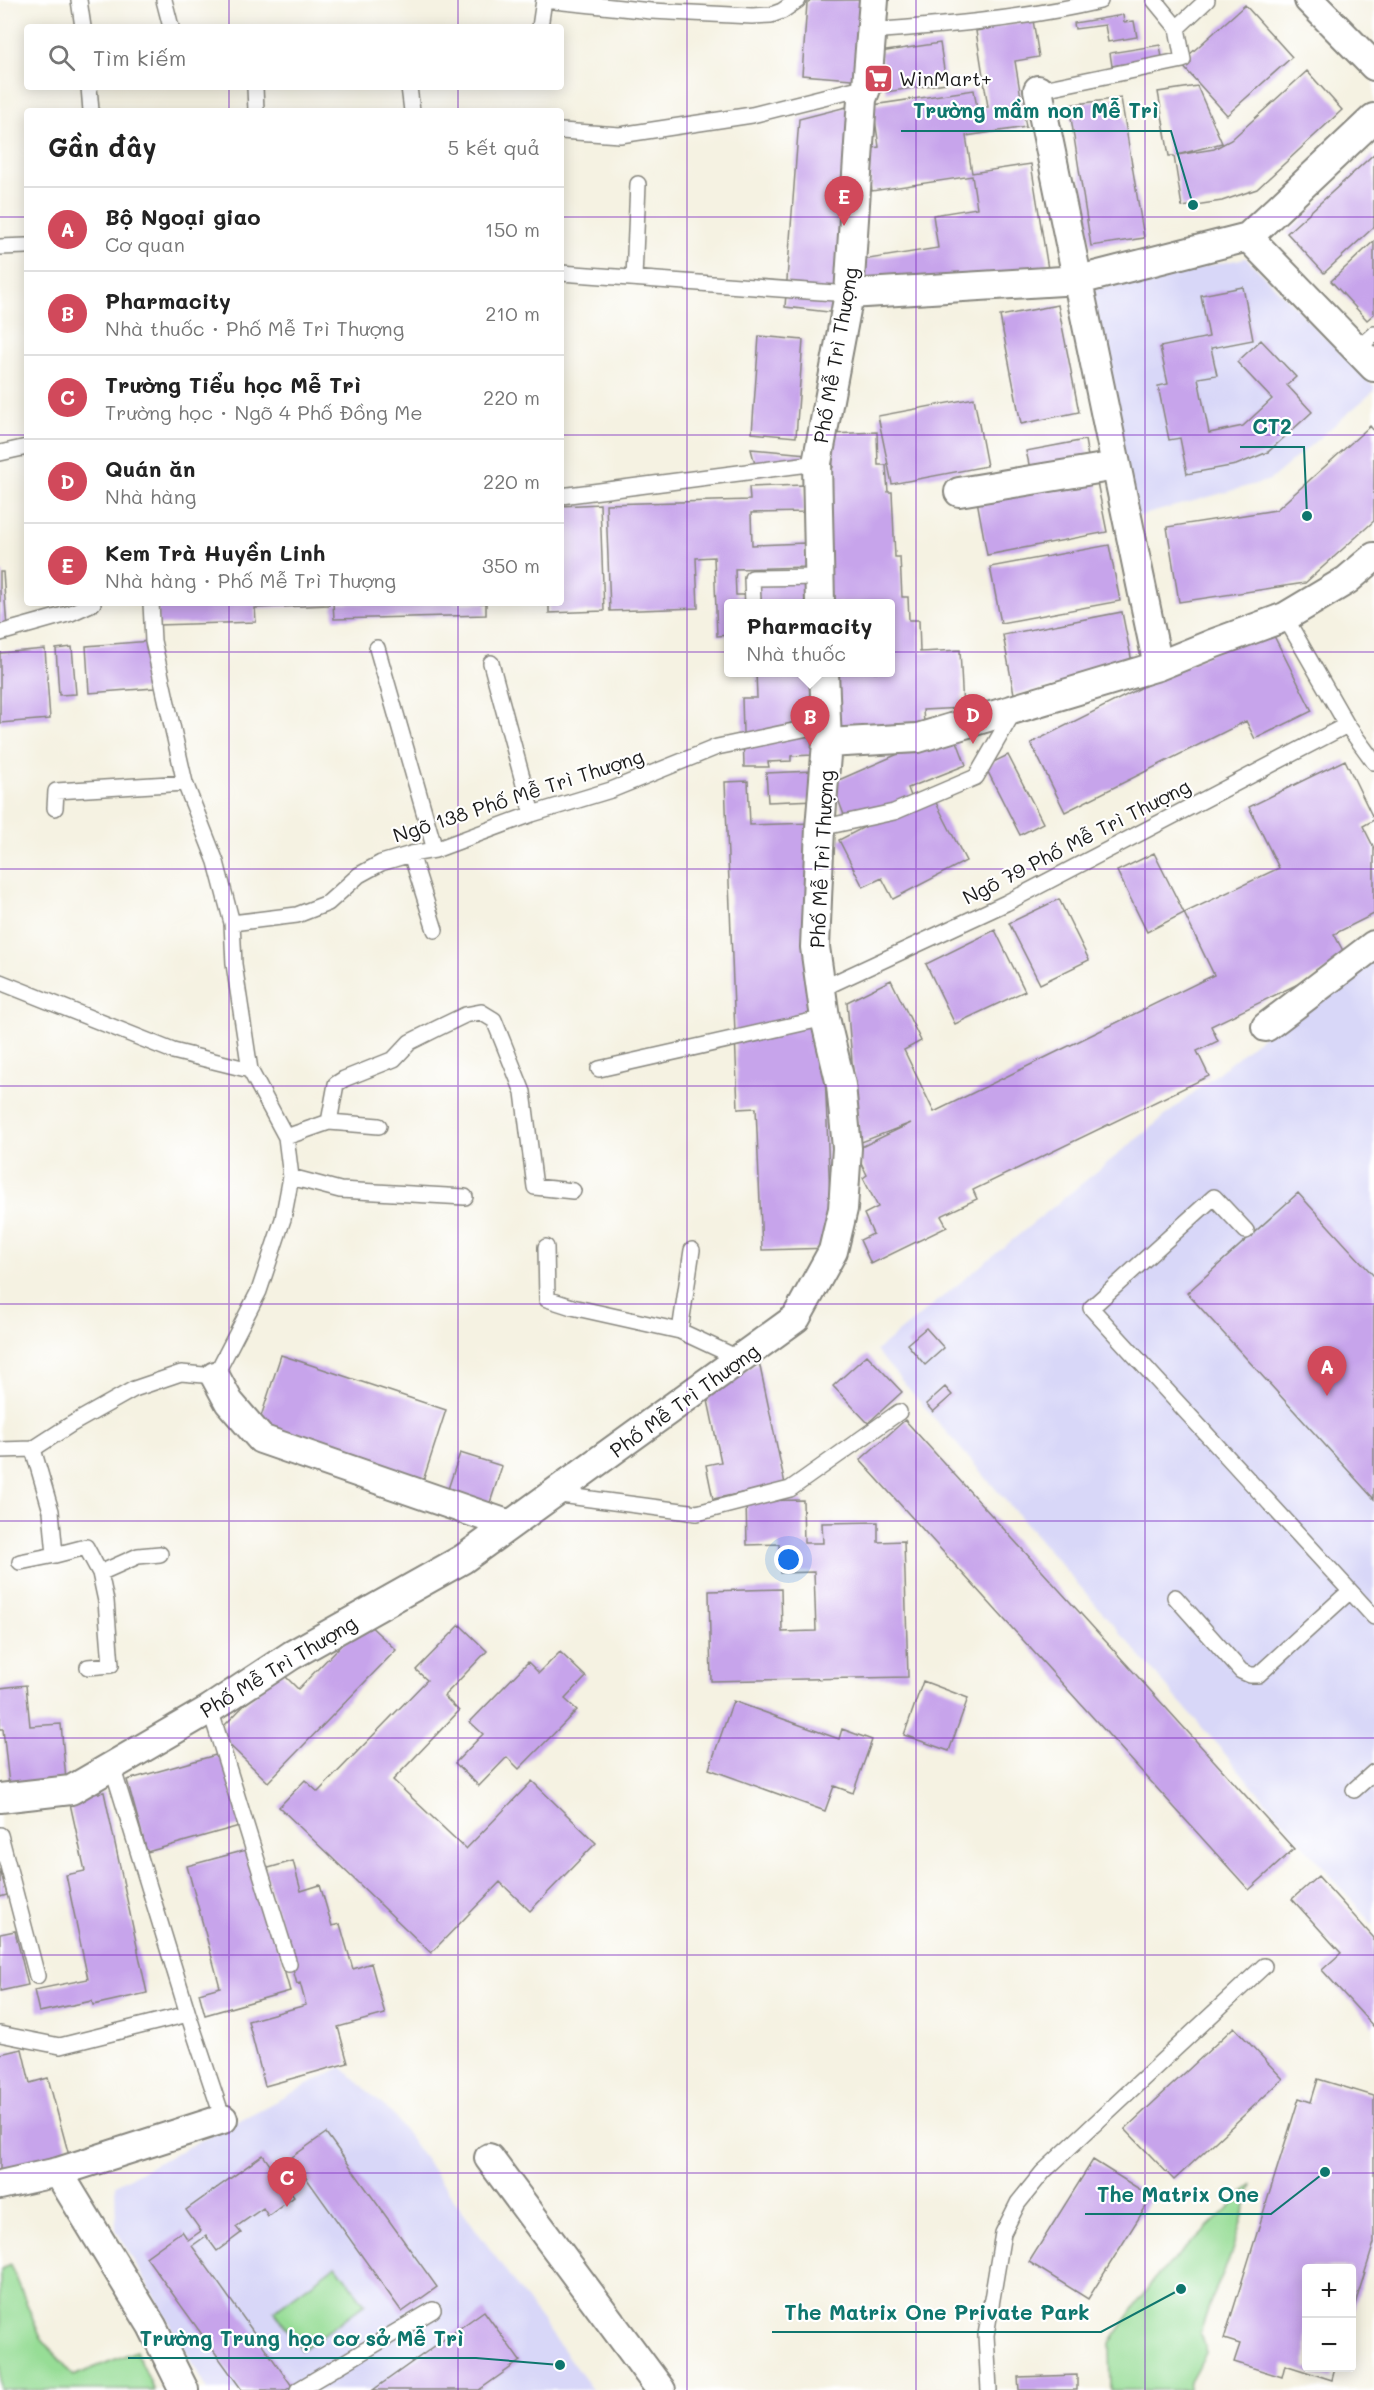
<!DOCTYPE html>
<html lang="vi">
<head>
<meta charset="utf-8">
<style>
	:root { --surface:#fff; --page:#f2f2f2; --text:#222; --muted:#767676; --line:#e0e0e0; --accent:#d1495b }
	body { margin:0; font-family:Mali,sans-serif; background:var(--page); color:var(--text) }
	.controls { position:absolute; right:18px; bottom:18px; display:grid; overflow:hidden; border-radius:6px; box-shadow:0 3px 15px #0003 }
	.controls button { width:54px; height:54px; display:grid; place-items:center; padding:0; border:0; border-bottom:2px solid var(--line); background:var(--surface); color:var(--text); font:30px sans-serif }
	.you { position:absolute; left:789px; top:1560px; width:21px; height:21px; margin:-15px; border:4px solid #fff; border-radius:50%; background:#1a73e8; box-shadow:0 0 0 9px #1a73e833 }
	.badge { display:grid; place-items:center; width:39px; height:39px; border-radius:50%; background:var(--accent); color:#fff; font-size:20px; font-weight:700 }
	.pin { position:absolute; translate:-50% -50px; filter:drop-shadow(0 2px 3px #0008) }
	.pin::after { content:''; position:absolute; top:32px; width:21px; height:18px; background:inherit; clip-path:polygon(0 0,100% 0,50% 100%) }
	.popup { position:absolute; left:724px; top:599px; width:171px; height:78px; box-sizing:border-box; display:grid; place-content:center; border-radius:6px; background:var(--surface); filter:drop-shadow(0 2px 4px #0005); font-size:20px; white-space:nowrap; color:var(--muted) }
	.popup b { font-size:22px; color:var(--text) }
	.popup::after { content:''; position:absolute; left:50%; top:100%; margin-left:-12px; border:12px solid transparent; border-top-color:var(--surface) }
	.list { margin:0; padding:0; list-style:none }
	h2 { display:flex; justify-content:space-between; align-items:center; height:78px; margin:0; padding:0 24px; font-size:26px }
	h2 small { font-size:20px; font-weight:400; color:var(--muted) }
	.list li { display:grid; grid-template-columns:39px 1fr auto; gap:18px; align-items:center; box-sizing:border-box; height:84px; padding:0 24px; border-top:2px solid var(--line) }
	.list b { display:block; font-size:22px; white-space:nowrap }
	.list p { margin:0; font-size:20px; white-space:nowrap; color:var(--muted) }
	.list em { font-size:20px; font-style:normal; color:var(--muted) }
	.icon { flex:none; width:33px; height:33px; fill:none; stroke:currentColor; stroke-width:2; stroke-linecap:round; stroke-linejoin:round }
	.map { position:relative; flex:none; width:1374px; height:2390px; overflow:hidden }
	.search { position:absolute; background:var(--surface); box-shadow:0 3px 15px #0003; left:24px; top:24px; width:540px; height:66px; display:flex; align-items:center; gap:15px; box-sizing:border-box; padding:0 21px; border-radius:6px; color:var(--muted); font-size:22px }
	.panel { position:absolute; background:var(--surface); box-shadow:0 3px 15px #0003; left:24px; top:108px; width:540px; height:498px; border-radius:6px }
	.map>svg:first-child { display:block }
</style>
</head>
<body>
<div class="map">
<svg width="1374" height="2390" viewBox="0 0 1374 2390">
	<rect width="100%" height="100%" fill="#fff"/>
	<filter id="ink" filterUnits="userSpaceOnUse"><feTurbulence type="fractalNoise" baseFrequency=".0167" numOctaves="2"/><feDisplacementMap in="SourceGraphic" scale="12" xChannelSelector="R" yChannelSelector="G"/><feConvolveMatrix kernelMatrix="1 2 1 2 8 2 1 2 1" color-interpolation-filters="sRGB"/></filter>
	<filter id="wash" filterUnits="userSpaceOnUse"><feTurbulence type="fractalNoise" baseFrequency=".008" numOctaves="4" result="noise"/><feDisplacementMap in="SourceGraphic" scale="24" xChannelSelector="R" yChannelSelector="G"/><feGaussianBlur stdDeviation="1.35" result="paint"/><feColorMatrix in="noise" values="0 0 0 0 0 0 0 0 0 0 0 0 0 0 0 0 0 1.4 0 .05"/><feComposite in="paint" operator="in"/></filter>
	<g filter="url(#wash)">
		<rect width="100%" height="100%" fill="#f5f2e2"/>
		<path fill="#d8d7f8" d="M 1246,258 L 1374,387 L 1374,391 L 1270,480 L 1136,517 L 1089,290 Z
			M 1374,942 L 1374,1926 L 876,1351 L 1283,1020 Z
			M 342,2067 L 393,2115 L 592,2390 L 208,2390 L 116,2230 L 115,2185 Z"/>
		<path fill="#97dd96" stroke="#5a7c59" stroke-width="1.5" d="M 1253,2184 L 1229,2260 L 1211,2300 L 1200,2333 L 1206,2353 L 1190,2382 L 1189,2390 L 1111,2390 L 1110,2343 L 1154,2279 Z
			M 11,2265 L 40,2336 L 73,2376 L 136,2351 L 154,2390 L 0,2390 L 0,2269 Z
			M 336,2265 L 365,2304 L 302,2350 L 274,2311 Z"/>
		<g id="blocks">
			<path fill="#c7a4eb" d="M 811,0 L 870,0 L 864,80 L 802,75 L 807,3 Z
				M 1245,5 L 1292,57 L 1227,115 L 1180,63 Z
				M 1123,15 L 1124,22 L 1134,21 L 1137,37 L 1108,42 L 1105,25 L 1075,29 L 1074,23 Z
				M 1033,20 L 1039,57 L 1015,61 L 1026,127 L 966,136 L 972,173 L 1031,164 L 1048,269 L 868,297 L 862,260 L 938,248 L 933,215 L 977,208 L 972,176 L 872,191 L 866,149 L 879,147 L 873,105 L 974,90 L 977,108 L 988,107 L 976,31 Z
				M 940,43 L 946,83 L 886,92 L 880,52 Z
				M 1160,45 L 1162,58 L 1112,66 L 1110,53 Z
				M 1307,71 L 1342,110 L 1257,189 L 1222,201 L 1182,207 L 1174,156 L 1169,156 L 1158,92 L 1197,86 L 1222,143 L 1177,155 L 1214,149 L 1231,140 Z
				M 1121,98 L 1144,238 L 1091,246 L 1069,105 Z
				M 862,103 L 846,314 L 785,307 L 799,119 Z
				M 1374,154 L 1374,227 L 1324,273 L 1287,233 Z
				M 1374,241 L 1374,314 L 1367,320 L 1331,281 Z
				M 1243,287 L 1253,340 L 1211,348 L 1217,375 L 1198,378 L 1209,433 L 1243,426 L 1272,399 L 1237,362 L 1261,340 L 1296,377 L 1287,385 L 1312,412 L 1268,452 L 1236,465 L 1187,474 L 1180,438 L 1169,440 L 1158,386 L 1168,384 L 1160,347 L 1209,337 L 1201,295 Z
				M 1058,305 L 1079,412 L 1021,424 L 1000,316 Z
				M 759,336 L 803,340 L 796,437 L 752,433 Z
				M 974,398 L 987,466 L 892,484 L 878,416 Z
				M 1370,426 L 1374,431 L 1374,521 L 1305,583 L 1179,602 L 1167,527 L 1276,510 Z
				M 877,432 L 878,465 L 886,465 L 888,492 L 892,492 L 895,557 L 900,557 L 902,597 L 908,597 L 909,620 L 919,620 L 920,652 L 960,650 L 963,708 L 923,710 L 924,723 L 896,724 L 897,743 L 835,745 L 831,672 L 891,672 L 891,603 L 828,603 L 825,468 L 833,467 L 831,434 Z
				M 1085,440 L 1089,462 L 1031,473 L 1026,451 Z
				M 751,449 L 818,455 L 758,476 Z
				M 1095,472 L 1107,532 L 987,555 L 976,495 Z
				M 803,485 L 804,512 L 751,513 L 752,545 L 805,543 L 806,567 L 735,569 L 736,595 L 751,595 L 752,603 L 729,603 L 729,635 L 717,636 L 714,557 L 696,558 L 698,608 L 610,611 L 606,504 L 750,500 L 749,487 Z
				M 600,504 L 604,611 L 549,613 L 549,603 L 561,603 L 561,506 Z
				M 1109,545 L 1120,601 L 1001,623 L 990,567 Z
				M 0,572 L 3,572 L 7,628 L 0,628 Z
				M 806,578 L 807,603 L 754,603 L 753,580 Z
				M 157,603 L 329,603 L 329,605 L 255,608 L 256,622 L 158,625 Z
				M 333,603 L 486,603 L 486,615 L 334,619 Z
				M 1122,612 L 1134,672 L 1014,694 L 1003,635 Z
				M 1268,624 L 1312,711 L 1255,739 L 1246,721 L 1065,812 L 1031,743 Z
				M 151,641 L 154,688 L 89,693 L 86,646 Z
				M 72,647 L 76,694 L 59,695 L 56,649 Z
				M 45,649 L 50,719 L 0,723 L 0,653 Z
				M 756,672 L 810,672 L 813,755 L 791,756 L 791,761 L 768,762 L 769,767 L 744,767 L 742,698 L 757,698 Z
				M 955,736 L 966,765 L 908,788 L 912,799 L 847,823 L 832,783 L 905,751 Z
				M 1008,755 L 1043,823 L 1020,835 L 985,766 Z
				M 1345,760 L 1374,820 L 1363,826 L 1374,848 L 1374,914 L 1334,934 L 1348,960 L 1211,1026 L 1218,1041 L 1197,1051 L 1209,1076 L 973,1190 L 977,1199 L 941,1216 L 947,1227 L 871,1264 L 860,1240 L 873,1234 L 864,1214 L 878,1207 L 863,1178 L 867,1175 L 855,1150 L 911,1123 L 859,1143 L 847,1002 L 891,980 L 921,1041 L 904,1050 L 934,1112 L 1030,1065 L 1214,975 L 1184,913 L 1279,868 L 1249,807 Z
				M 814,771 L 815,800 L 768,802 L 766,773 Z
				M 748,781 L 750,825 L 815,823 L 832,1248 L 762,1250 L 756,1108 L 738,1109 L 725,782 Z
				M 931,793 L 966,861 L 893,899 L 882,878 L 863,887 L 839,840 Z
				M 1154,853 L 1184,913 L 1147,932 L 1117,871 Z
				M 1059,899 L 1089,960 L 1040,984 L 1009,923 Z
				M 995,930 L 1025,991 L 955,1024 L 926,964 Z
				M 1298,1193 L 1374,1276 L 1374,1499 L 1187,1293 Z
				M 926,1328 L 944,1348 L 925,1365 L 907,1344 Z
				M 281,1355 L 446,1410 L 421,1487 L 256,1432 Z
				M 867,1355 L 902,1392 L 868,1423 L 833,1386 Z
				M 759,1362 L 785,1484 L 713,1499 L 706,1465 L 721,1462 L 706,1391 Z
				M 945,1387 L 952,1395 L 933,1412 L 926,1404 Z
				M 905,1420 L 1294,1849 L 1249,1890 L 860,1460 Z
				M 460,1453 L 502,1466 L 488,1509 L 446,1495 Z
				M 803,1500 L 804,1543 L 823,1543 L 822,1523 L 878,1522 L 878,1542 L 904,1541 L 908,1677 L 711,1681 L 709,1591 L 781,1589 L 782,1632 L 816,1631 L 814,1572 L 780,1573 L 779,1544 L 747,1545 L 746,1501 Z
				M 365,1621 L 396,1650 L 268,1782 L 217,1733 L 279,1670 L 298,1689 Z
				M 460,1625 L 487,1651 L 444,1696 L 459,1711 L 393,1780 L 466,1849 L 532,1781 L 596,1843 L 530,1911 L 500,1882 L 431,1953 L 279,1807 L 305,1780 L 318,1792 L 427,1680 L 416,1670 Z
				M 560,1652 L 586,1677 L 565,1699 L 577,1710 L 519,1769 L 507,1757 L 479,1786 L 455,1763 L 483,1734 L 470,1722 L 528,1662 L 539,1673 Z
				M 923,1681 L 968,1698 L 949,1751 L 904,1735 Z
				M 26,1685 L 30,1726 L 61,1724 L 66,1780 L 9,1785 L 3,1729 L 0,1729 L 0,1688 Z
				M 733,1701 L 839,1739 L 842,1729 L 872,1740 L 853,1793 L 834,1786 L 825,1811 L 709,1769 Z
				M 223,1753 L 243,1825 L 147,1852 L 127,1780 Z
				M 104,1792 L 147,1993 L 93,2005 L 92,2001 L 39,2012 L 34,1990 L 88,1979 L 66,1875 L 85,1871 L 69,1799 Z
				M 250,1849 L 290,1991 L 205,2015 L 199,1993 L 220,1987 L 187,1866 Z
				M 293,1861 L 301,1891 L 320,1885 L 332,1926 L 340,1924 L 353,1969 L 371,1963 L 385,2014 L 338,2027 L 348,2063 L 265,2086 L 248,2021 L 306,2005 L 300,1983 L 297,1984 L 265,1869 Z
				M 0,1869 L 7,1895 L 0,1897 Z
				M 1318,1876 L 1374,1938 L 1374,2027 L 1322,1970 L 1341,1953 L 1292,1899 Z
				M 15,1931 L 28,1985 L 0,1991 L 0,1934 Z
				M 1234,2027 L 1283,2079 L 1174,2180 L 1125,2129 Z
				M 22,2049 L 30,2083 L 48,2078 L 71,2163 L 0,2182 L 0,2054 Z
				M 1318,2079 L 1374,2096 L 1374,2243 L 1352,2314 L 1352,2268 L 1306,2268 L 1306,2368 L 1335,2368 L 1332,2380 L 1285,2365 L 1282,2377 L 1234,2362 L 1240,2344 L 1224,2339 L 1299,2098 L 1311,2102 Z
				M 326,2133 L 437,2287 L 402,2312 L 302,2172 L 285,2184 L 294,2197 L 268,2216 L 263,2208 L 236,2227 L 241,2233 L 217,2251 L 206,2236 L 192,2246 L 292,2386 L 286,2390 L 242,2390 L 146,2257 L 182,2231 L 188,2240 L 201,2231 L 186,2210 L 263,2155 L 279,2178 L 297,2165 L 292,2157 Z
				M 1093,2160 L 1152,2197 L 1088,2299 L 1029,2262 Z
				M 484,2311 L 520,2361 L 479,2390 L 373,2390 Z
				M 1077,2375 L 1077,2390 L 1019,2390 L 1018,2377 Z"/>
		</g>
	</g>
	<g filter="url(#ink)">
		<use href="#blocks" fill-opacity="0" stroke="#88877f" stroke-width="1.5"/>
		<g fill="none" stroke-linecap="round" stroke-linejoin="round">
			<defs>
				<path id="service" d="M 79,0 L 83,27
					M 164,0 L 171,27
					M 540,27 L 544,0 L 651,11 L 752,16 L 771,15 L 782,11 L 798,0
					M 1177,28 L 1207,0
					M 871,31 C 949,25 1024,19 1100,1
					M 89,87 L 91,111
					M 255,87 L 256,111
					M 409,87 L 412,111
					M 1038,90 L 1183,60 L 1177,28 L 1154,0
					M 561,131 L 620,135 L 752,115 L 867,86
					M 0,247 L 27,246
					M 561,273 L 849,294
					M 634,278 L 638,184
					M 1357,349 L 1374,334
					M 0,453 L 27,447
					M 561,496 L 817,463
					M 753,604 L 752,578 L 819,577
					M 1285,617 L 1347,725 L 1374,762
					M 0,633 L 71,613 L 93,603
					M 377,648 L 435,850
					M 491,663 L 532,814
					M 55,808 L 56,791 L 185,783
					M 820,828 L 894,812 L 976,777 L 1014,711
					M 411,854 L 435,930
					M 232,923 L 297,915 L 328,903 L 359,875 L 381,863 L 411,854 L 435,850 L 532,814 L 611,790 L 717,747 L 827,724
					M 0,982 L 173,1051 L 250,1070
					M 821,989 L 1006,903 L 1347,725
					M 599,1069 L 825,1018
					M 329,1122 L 379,1126
					M 286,1137 L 329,1122 L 336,1084 L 344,1079 L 394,1059 L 410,1042 L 438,1028 L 465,1015 L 481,1012 L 494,1020 L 523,1092 L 535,1187 L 573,1191
					M 291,1177 L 340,1190 L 465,1197
					M 1246,1231 L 1214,1197 L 1091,1308 L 1374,1617
					M 546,1247 L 547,1299 L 572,1307 L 680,1331 L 740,1359
					M 680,1331 L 692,1250
					M 33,1449 L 51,1511 L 55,1555 L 86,1547 L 100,1573 L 106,1601 L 111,1665 L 88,1667
					M 0,1450 L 33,1449 L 70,1425 L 134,1389 L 181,1373 L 215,1376 L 259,1291 L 283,1219 L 291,1177 L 286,1137 L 250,1070 L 234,964 L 232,923 L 216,862 L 185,783 L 153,641 L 151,603
					M 553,1494 L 697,1513 L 790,1489 L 899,1412
					M 20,1562 L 55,1555
					M 100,1573 L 138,1556 L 160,1554
					M 1175,1597 L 1241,1671 L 1250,1675 L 1258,1675 L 1350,1591
					M 210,1709 L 289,1964
					M 112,1766 L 188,2014 L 223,2119
					M 1354,1790 L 1374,1772
					M 0,1835 L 37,1976
					M 0,2034 L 60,2046 L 188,2014
					M 298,2390 L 433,2310
					M 989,2390 L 986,2335 L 1003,2233 L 1018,2203 L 1043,2172 L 1264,1966"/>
				<path id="minor" d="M 1309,0 L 1374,66
					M 1038,90 L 1158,666
					M 1248,237 L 1374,367
					M 849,294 L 1079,280 L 1248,237 L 1374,118
					M 959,492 L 1116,466
					M 820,604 L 817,463 L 849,294 L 862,99 L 867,86 L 874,0
					M 827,743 L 918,738 L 1158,666 L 1212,644 L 1285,617 L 1347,580 L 1374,557
					M 1266,1027 L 1374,945
					M 215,1376 L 229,1402 L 261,1439 L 510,1525
					M 0,1798 L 71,1790 L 210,1709 L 292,1655 L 463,1559 L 796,1318 L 833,1251 L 843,1209 L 847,1148 L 841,1085 L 825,1018 L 815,947 L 820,828 L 827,743 L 824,672
					M 489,2158 L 661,2390
					M 58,2172 L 152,2326 L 184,2390
					M 0,2185 L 58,2172 L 223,2119"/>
			</defs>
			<use href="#service" stroke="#88877f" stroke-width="18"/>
			<use href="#minor" stroke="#88877f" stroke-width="32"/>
			<use href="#service" stroke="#fff" stroke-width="15"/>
			<use href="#minor" stroke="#fff" stroke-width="28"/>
		</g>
	</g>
	<path fill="none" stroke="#7b2cbf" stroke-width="1.5" stroke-opacity="0.55" d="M 229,0 L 229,27M 458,0 L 458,27M 687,0 L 687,2390M 916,0 L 916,2390M 1145,0 L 1145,2390M 229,87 L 229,111M 458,87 L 458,111M 0,217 L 27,217M 561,217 L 1374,217M 0,435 L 27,435M 561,435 L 1374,435M 229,603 L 229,2390M 458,603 L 458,2390M 0,652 L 1374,652M 0,869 L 1374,869M 0,1086 L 1374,1086M 0,1304 L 1374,1304M 0,1521 L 1374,1521M 0,1738 L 1374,1738M 0,1955 L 1374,1955M 0,2173 L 1374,2173"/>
	<defs>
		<symbol id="supermarket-square" viewBox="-11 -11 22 22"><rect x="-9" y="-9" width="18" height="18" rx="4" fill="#d1495b" stroke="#fff"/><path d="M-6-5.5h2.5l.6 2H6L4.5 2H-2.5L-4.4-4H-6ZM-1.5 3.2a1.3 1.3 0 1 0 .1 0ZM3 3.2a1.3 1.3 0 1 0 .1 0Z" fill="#fff"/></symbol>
	</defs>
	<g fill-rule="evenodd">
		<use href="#supermarket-square" x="862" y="62" width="33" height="33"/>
	</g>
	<g text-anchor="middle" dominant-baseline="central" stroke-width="4.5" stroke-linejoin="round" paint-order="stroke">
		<g font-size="20" fill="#1c1c1c" stroke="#fff" text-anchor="start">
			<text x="899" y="78">WinMart+</text>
		</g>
		<g font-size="20" fill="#1c1c1c" stroke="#fff">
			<text transform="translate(835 355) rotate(-80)">Phố Mễ Trì Thượng</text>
			<text transform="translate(518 795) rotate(-18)">Ngõ 138 Phố Mễ Trì Thượng</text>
			<text transform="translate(1076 841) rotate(-27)">Ngõ 79 Phố Mễ Trì Thượng</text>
			<text transform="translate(821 859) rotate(-87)">Phố Mễ Trì Thượng</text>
			<text transform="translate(684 1400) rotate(-36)">Phố Mễ Trì Thượng</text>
			<text transform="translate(278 1666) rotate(-31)">Phố Mễ Trì Thượng</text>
		</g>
	</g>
	<path fill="none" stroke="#0f766e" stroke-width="2" d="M1193 205L1171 131H901M1307 516L1304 447H1240M1325 2172L1271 2214H1085M1181 2289L1101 2332H772M560 2365L476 2358H128"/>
	<g fill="#0f766e" stroke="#fff" stroke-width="2">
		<circle cx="1193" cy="205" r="6"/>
		<circle cx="1307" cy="516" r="6"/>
		<circle cx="1325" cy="2172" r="6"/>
		<circle cx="1181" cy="2289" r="6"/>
		<circle cx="560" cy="2365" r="6"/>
	</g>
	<g font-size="21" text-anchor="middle" font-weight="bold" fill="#0f766e" stroke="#fff" stroke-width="4.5" stroke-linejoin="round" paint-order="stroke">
		<text x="1036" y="118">Trường mầm non Mễ Trì</text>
		<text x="1272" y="434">CT2</text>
		<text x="1178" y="2202">The Matrix One</text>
		<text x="937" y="2320">The Matrix One Private Park</text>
		<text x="302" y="2346">Trường Trung học cơ sở Mễ Trì</text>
	</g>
</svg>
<div class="controls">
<button>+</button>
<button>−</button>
</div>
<div class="you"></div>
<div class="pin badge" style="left:1327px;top:1396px">A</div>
<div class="pin badge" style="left:810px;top:746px">B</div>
<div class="popup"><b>Pharmacity</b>Nhà thuốc</div>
<div class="pin badge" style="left:287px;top:2207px">C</div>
<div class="pin badge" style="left:973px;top:744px">D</div>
<div class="pin badge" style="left:844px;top:226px">E</div>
<div class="search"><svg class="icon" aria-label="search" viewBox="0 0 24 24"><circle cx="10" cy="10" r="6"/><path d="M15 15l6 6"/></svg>Tìm kiếm</div>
<section class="panel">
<h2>Gần đây<small>5 kết quả</small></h2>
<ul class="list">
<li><span class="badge">A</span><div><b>Bộ Ngoại giao</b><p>Cơ quan</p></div><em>150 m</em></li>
<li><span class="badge">B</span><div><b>Pharmacity</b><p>Nhà thuốc · Phố Mễ Trì Thượng</p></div><em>210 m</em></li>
<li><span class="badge">C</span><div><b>Trường Tiểu học Mễ Trì</b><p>Trường học · Ngõ 4 Phố Đồng Me</p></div><em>220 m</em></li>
<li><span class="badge">D</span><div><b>Quán ăn</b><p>Nhà hàng</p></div><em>220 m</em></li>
<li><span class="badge">E</span><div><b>Kem Trà Huyền Linh</b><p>Nhà hàng · Phố Mễ Trì Thượng</p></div><em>350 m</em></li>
</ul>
</section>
</div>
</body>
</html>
